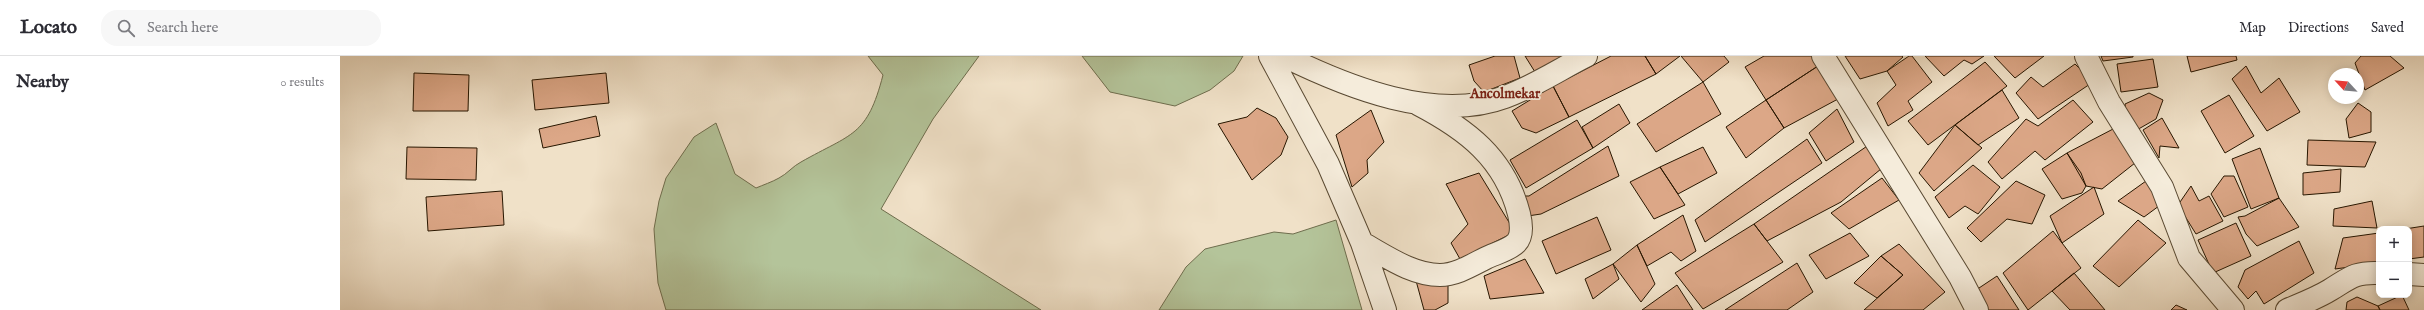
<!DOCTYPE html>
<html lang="en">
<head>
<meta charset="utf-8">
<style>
	:root { --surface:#fff; --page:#f7f7f7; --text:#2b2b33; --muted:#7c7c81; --line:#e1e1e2 }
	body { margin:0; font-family:"IM FELL English",serif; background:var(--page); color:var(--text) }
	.controls { position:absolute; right:12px; bottom:12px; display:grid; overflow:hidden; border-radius:8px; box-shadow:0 2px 10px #0003 }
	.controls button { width:36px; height:36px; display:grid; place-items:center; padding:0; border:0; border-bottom:1px solid var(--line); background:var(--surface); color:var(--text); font:20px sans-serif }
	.compass { position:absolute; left:1988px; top:12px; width:36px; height:36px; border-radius:50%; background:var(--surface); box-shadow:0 2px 10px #0003; rotate:296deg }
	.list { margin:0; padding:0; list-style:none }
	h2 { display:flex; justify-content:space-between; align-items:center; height:52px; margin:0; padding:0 16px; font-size:17px }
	h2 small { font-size:13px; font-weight:400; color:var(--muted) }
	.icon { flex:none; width:22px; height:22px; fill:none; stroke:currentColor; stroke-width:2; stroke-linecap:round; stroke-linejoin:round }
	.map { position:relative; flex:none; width:2084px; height:254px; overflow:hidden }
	header { display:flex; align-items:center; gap:24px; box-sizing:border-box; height:56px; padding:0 20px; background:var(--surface); border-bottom:1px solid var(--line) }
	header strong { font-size:19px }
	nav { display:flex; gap:22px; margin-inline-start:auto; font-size:14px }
	.search { width:280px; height:36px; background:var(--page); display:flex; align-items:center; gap:10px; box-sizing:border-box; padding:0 14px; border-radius:16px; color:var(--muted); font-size:15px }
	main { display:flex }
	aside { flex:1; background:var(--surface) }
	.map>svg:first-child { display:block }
</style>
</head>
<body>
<header>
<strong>Locato</strong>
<div class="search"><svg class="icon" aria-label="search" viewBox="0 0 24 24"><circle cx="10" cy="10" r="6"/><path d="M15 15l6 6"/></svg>Search here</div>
<nav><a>Map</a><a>Directions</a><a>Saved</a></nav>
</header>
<main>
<aside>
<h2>Nearby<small>0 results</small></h2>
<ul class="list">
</ul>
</aside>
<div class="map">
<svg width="2084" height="254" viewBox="0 0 2084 254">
	<rect width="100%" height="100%" fill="#f0e1c8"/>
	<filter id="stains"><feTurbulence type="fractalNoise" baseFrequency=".005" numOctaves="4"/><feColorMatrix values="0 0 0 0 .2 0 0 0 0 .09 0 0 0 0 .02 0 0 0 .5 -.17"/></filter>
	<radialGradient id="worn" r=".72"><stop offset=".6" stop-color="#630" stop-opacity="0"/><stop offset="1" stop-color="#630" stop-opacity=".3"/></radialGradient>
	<path fill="#b4c49a" stroke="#6e6d4d" d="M 528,0 L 639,0 L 593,63 L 541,153 L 701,254 L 326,254 L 318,227 L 316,202 L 314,173 L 319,145 L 326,122 L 354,81 L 376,67 L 395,118 L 416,132 C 423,129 432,126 439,122 C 447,118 453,110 461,106 C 512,77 527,81 543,19 Z
		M 742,0 L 903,0 L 894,15 L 870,34 L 835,50 L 770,36 Z
		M 996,164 L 1022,254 L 819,254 L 846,211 L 865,193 L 934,176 L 953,178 Z"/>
	<path fill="#dca787" stroke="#271600" d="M 1155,0 L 1174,0 L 1180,22 L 1144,36 L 1134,25 L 1129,9 Z
		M 1185,0 L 1230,0 L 1195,16 Z
		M 1271,0 L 1305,0 L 1316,18 L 1229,61 L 1213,30 Z
		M 1305,0 L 1340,0 L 1316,18 Z
		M 1341,0 L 1384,0 L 1389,6 L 1363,26 Z
		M 1424,0 L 1472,0 L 1478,10 L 1426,44 L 1405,11 Z
		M 1505,0 L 1562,0 L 1563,1 L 1547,15 L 1520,23 Z
		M 1569,0 L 1572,0 L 1592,26 L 1568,45 L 1573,54 L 1548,70 L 1537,47 L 1556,29 L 1547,15 Z
		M 1585,0 L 1644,0 L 1632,8 L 1624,4 L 1604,20 Z
		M 1654,0 L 1704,0 L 1675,22 Z
		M 1761,0 L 1793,0 L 1793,1 L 1763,5 Z
		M 1847,0 L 1896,0 L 1897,4 L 1851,16 Z
		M 2021,0 L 2050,0 L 2064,12 L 2025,34 L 2015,7 Z
		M 1813,3 L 1818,31 L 1781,36 L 1777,8 Z
		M 1645,6 L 1667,30 L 1588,89 L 1568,65 Z
		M 1735,8 L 1753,26 L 1698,63 L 1676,37 L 1691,21 L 1703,31 Z
		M 1478,10 L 1498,43 L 1444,72 L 1426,44 Z
		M 1906,10 L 1921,37 L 1939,22 L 1960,56 L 1927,75 L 1892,23 Z
		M 74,17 L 129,19 L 128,55 L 73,55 Z
		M 266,17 L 269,47 L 195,54 L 192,24 Z
		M 1363,26 L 1381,58 L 1316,96 L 1297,68 Z
		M 1213,30 L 1229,61 L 1196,77 L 1182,72 L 1172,55 Z
		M 1662,34 L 1679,62 L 1638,89 L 1615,69 Z
		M 1809,37 L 1823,44 L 1816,63 L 1795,75 L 1787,67 L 1785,48 Z
		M 1889,39 L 1914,80 L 1885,97 L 1861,55 Z
		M 1426,44 L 1444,72 L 1406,102 L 1386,71 Z
		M 1733,44 L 1753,66 L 1705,104 L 1695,95 L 1662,123 L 1648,106 L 1686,63 L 1698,70 Z
		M 2018,47 L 2031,56 L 2031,76 L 2009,82 L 2006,63 Z
		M 1279,48 L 1290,67 L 1253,92 L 1242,71 Z
		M 917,52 L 936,62 L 948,81 L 941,99 L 912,124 L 878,68 L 907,61 Z
		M 1497,53 L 1514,86 L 1486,105 L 1469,77 Z
		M 1031,54 L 1044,86 L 1027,104 L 1028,117 L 1012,131 L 996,79 Z
		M 256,60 L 260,80 L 203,92 L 199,73 Z
		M 1822,62 L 1839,92 L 1820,90 L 1819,102 L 1803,74 Z
		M 1237,64 L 1253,92 L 1186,132 L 1170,104 Z
		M 1615,69 L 1642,92 L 1594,135 L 1579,117 Z
		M 1775,72 L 1795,107 L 1762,133 L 1746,130 L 1727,97 Z
		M 1467,83 L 1482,107 L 1365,186 L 1355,164 Z
		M 1968,84 L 2036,86 L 2025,111 L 1967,109 Z
		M 1533,86 L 1547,108 L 1501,146 L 1427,185 L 1414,168 Z
		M 1268,90 L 1279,120 L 1201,158 L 1181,161 L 1179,140 L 1189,140 Z
		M 67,91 L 137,92 L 136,124 L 66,123 Z
		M 1363,91 L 1377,117 L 1338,138 L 1320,111 Z
		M 1920,92 L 1939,142 L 1911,153 L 1892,103 Z
		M 1727,97 L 1741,117 L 1746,130 L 1742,137 L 1722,143 L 1702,113 Z
		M 1633,109 L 1660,131 L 1638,158 L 1625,150 L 1609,162 L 1595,141 Z
		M 1320,111 L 1345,149 L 1314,163 L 1290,126 Z
		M 2001,113 L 2000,136 L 1963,139 L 1963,117 Z
		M 1139,117 L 1175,176 L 1120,203 L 1111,187 L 1128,168 L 1106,128 Z
		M 1884,120 L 1894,120 L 1908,151 L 1884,161 L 1871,138 Z
		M 1542,122 L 1559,144 L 1509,173 L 1491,157 Z
		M 1676,125 L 1705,139 L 1692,168 L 1667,163 L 1641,186 L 1627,172 Z
		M 1806,125 L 1823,147 L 1804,161 L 1778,145 Z
		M 1851,130 L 1859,145 L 1869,140 L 1883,165 L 1856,178 L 1838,149 Z
		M 1754,131 L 1764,158 L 1722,187 L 1710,160 Z
		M 162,135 L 164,169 L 88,175 L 86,141 Z
		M 1939,142 L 1959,171 L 1917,190 L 1906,178 L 1898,161 L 1905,160 Z
		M 2032,145 L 2037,172 L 1993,170 L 1994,153 Z
		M 1343,159 L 1356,195 L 1341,205 L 1331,196 L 1307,210 L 1297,189 Z
		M 1257,161 L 1271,194 L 1216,218 L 1202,185 Z
		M 1798,164 L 1826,187 L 1779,231 L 1753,210 Z
		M 1896,167 L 1911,200 L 1873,217 L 1858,184 Z
		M 1414,168 L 1443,206 L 1363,253 L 1335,217 Z
		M 2084,170 L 2084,201 L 2069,203 L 2069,173 L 2065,173 Z
		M 1713,175 L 1741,212 L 1688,254 L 1663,217 Z
		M 1510,177 L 1529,200 L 1486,223 L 1469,199 Z
		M 2039,177 L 2039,207 L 1995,213 L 2003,182 Z
		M 1959,185 L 1974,217 L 1924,248 L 1916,235 L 1908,243 L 1898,231 L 1905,214 Z
		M 1559,188 L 1605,236 L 1583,254 L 1524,254 L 1563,219 L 1541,200 Z
		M 1297,189 L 1315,228 L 1301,246 L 1273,208 Z
		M 1541,200 L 1563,219 L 1537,242 L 1514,227 Z
		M 1185,203 L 1204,237 L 1150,243 L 1144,220 Z
		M 1457,207 L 1473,236 L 1447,254 L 1385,254 Z
		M 1273,208 L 1279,223 L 1253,243 L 1245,223 Z
		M 1734,217 L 1765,254 L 1730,254 L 1712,235 Z
		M 1657,220 L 1679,254 L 1646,254 L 1636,234 Z
		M 1075,221 L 1108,221 L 1108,247 L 1095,254 L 1084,254 Z
		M 1337,229 L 1353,254 L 1302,254 Z
		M 2062,239 L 2069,254 L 2040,254 L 2038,250 Z
		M 2017,241 L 2038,250 L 2040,254 L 2006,254 L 2007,246 Z
		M 1836,249 L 1847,254 L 1831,254 Z"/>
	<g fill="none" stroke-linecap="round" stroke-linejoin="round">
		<defs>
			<path id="minor" d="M 930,0 L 988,108 L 1022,187 L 1045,254
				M 944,0 C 1007,31 1096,67 1165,41 C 1193,31 1220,13 1246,0
				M 1483,0 L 1620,221 L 1637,254
				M 1746,0 L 1769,46 L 1822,131 L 1849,202 L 1893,254
				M 1022,187 C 1046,200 1072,219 1100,219 C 1116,219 1132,209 1146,202 C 1154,198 1169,194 1176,187 C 1183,180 1181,166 1179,158 C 1165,102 1126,73 1078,48
				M 2069,218 L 2084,219
				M 1947,254 C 1961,248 1977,242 1990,234 C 2010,222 2014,216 2039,217"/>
		</defs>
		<use href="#minor" stroke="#594932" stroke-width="24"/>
		<use href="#minor" stroke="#f5ecdb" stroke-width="22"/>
	</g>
	<g text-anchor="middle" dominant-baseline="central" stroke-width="3.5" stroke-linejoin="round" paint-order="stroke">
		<g font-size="14" font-weight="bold" fill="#7a1f14" stroke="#f5ecdb">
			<text x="1165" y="38">Ancolmekar</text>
		</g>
	</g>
	<rect width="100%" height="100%" filter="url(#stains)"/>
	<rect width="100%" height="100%" fill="url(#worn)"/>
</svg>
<div class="controls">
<button>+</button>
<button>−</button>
</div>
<svg class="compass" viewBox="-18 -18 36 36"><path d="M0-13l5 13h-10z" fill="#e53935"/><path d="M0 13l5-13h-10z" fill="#7c7c81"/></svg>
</div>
</main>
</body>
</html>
